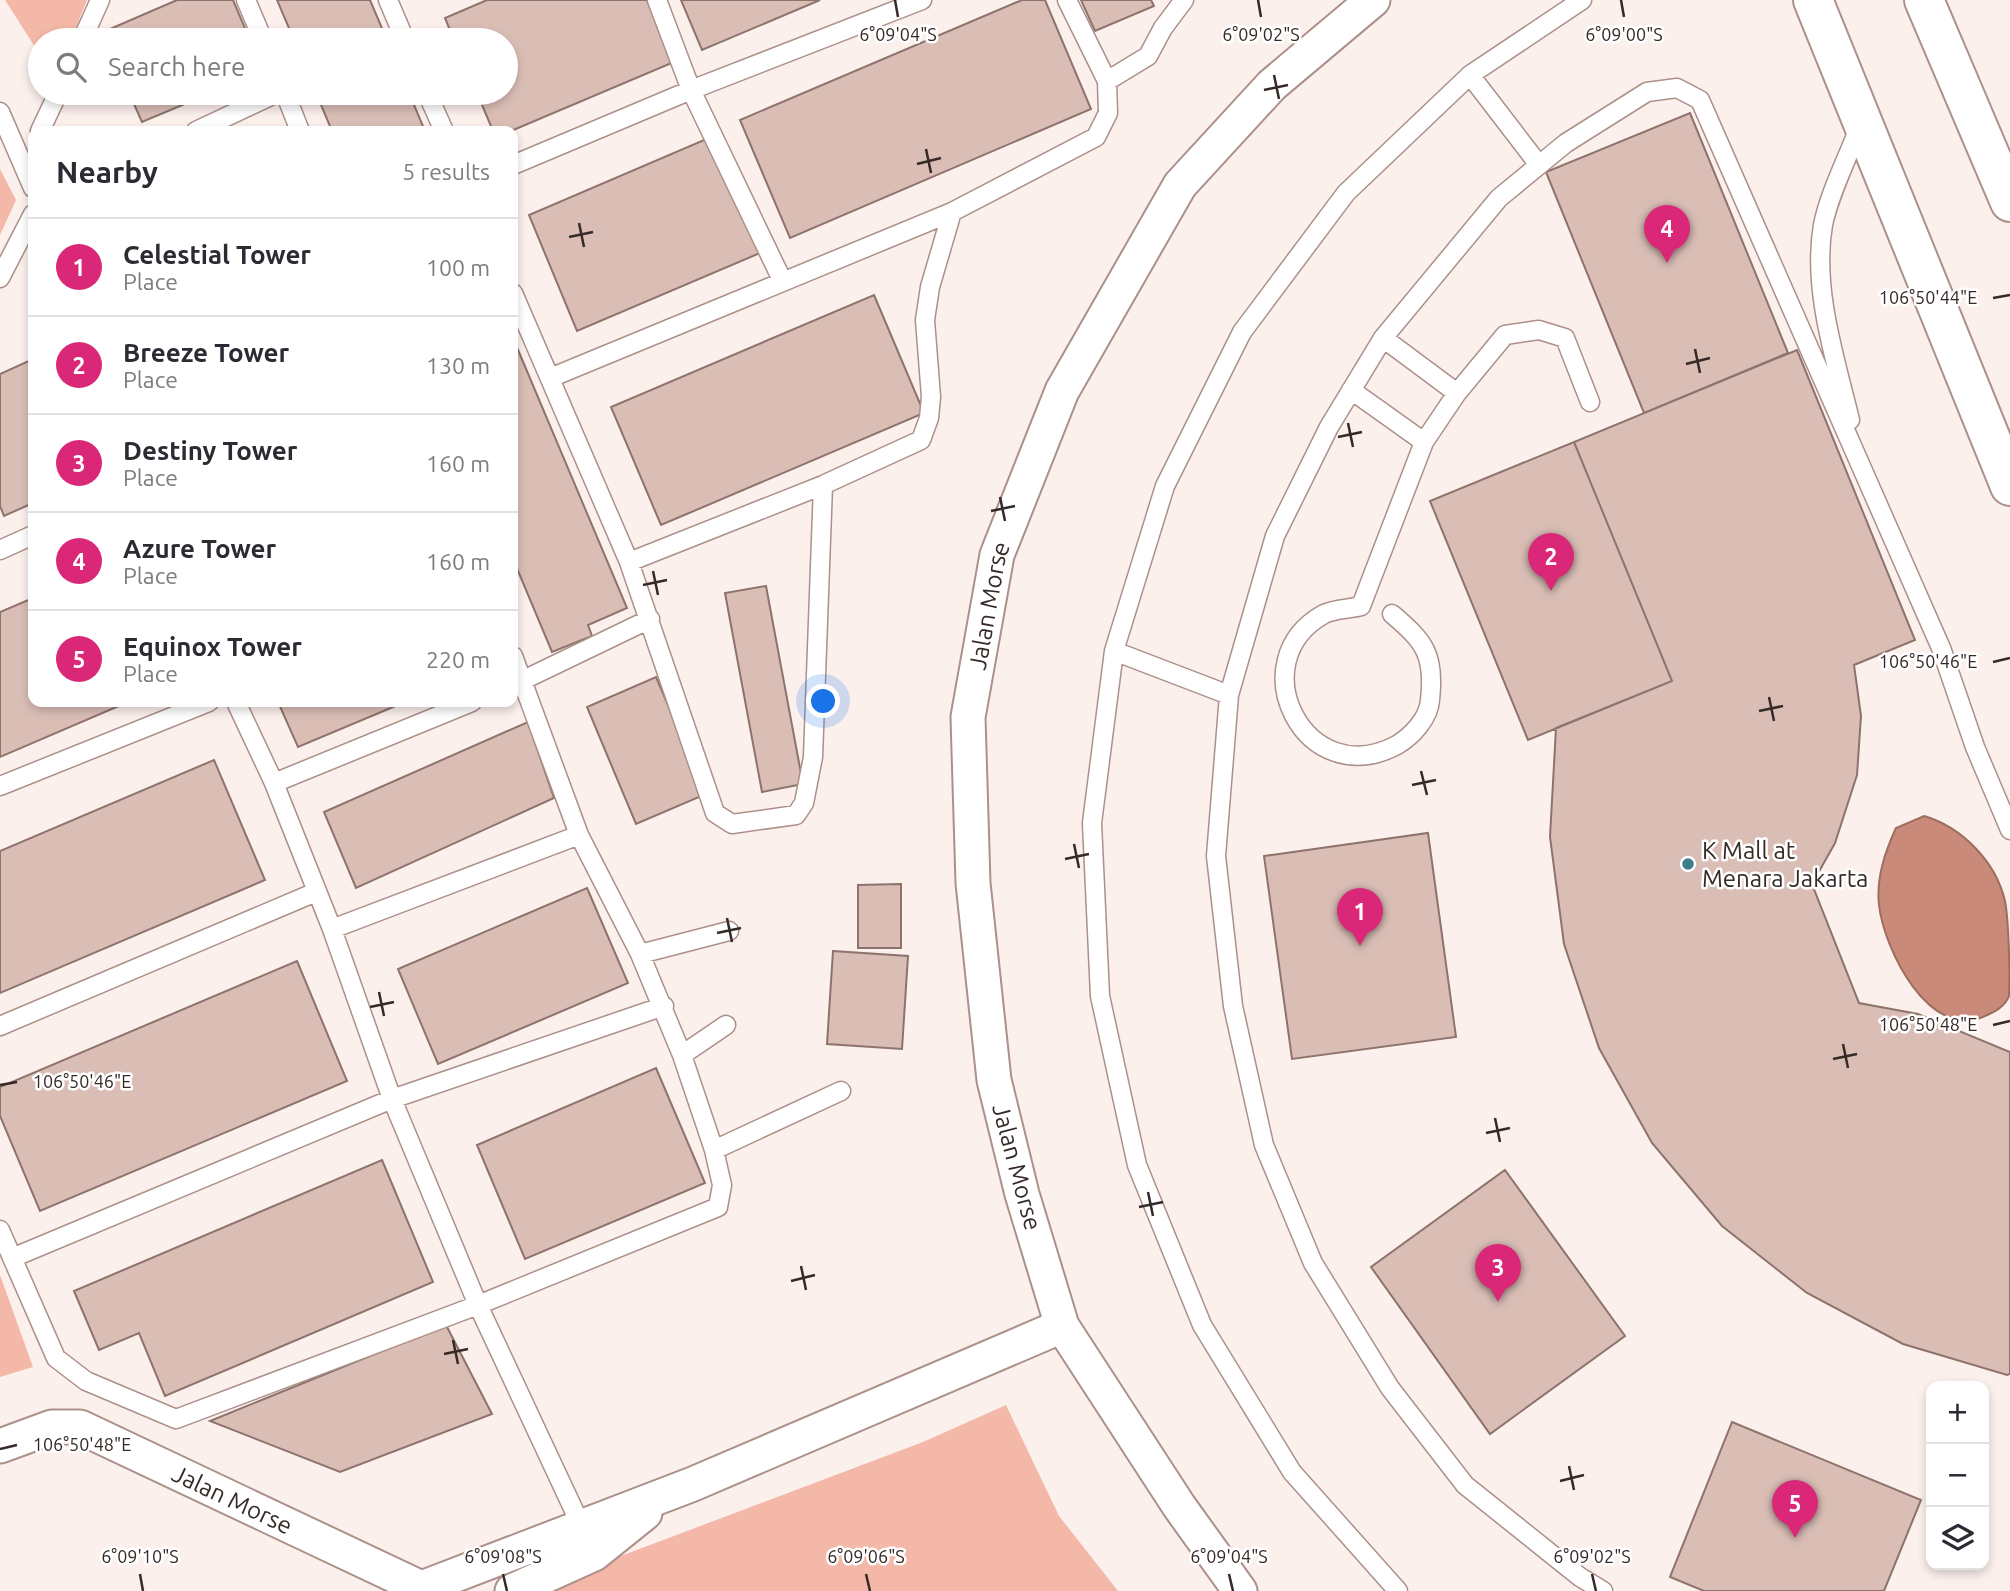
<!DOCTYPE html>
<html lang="en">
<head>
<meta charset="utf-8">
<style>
	:root { --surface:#fff; --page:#f7f7f7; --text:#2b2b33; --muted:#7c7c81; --line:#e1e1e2; --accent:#db2777 }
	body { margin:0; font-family:Ubuntu,sans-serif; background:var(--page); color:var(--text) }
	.controls { position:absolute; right:21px; bottom:21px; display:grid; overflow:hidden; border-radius:14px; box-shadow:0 4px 10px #0003 }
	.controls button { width:63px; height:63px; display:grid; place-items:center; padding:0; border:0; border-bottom:2px solid var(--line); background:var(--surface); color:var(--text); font:35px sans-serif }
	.you { position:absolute; left:824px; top:702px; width:24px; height:24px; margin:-18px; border:5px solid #fff; border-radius:50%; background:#1a73e8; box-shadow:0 0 0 10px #1a73e833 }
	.badge { display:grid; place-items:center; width:46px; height:46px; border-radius:50%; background:var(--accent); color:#fff; font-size:23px; font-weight:700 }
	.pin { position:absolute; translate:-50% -58px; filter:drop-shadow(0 2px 4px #0008) }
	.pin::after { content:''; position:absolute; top:37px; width:24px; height:21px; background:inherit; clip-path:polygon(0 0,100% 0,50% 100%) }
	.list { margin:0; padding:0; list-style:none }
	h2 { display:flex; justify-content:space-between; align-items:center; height:91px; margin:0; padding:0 28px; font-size:30px }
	h2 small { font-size:23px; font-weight:400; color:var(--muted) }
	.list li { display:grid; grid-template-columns:46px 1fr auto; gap:21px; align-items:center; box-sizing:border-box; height:98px; padding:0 28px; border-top:2px solid var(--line) }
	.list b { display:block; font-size:26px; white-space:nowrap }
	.list p { margin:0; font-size:23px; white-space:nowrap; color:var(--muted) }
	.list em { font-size:23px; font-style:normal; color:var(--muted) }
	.icon { flex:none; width:38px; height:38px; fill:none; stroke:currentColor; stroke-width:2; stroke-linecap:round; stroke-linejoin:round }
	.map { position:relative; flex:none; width:2010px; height:1591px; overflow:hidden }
	.search { position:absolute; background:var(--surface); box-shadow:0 4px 10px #0003; left:28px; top:28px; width:490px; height:77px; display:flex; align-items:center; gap:18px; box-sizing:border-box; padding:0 24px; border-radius:38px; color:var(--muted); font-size:26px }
	.panel { position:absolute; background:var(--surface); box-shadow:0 4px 10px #0003; left:28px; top:126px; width:490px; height:581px; border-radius:14px }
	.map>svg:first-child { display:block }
</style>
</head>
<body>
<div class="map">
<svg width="2010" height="1591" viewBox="0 0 2010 1591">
	<rect width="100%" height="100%" fill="#fcf0ed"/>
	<path fill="#f3b8a7" d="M 5,0 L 87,0 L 71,40 L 40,40 L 40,55 Z
		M 0,169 L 16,200 L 0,235 Z
		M 0,1275 L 33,1367 L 0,1377 Z
		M 1006,1405 L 1059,1516 L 1118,1591 L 528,1591 L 923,1442 Z"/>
	<path fill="#c98a79" stroke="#9d6d60" stroke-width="2" d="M 1924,816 C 1962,827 1996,862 2005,901 C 2009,922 2010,976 2009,996 C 2005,1007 1994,1012 1985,1016 C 1930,1042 1884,950 1879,905 C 1876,878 1885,852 1896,828 Z"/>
	<path fill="#dabeb6" stroke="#8d736c" stroke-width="2" d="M 177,0 L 233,0 L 250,40 L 107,40 L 103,32 Z
		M 277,0 L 370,0 L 387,40 L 294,40 Z
		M 487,0 L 647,0 L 674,62 L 511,131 L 493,131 L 477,93 L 506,93 L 506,40 L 454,40 L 445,18 Z
		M 681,0 L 820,0 L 702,50 Z
		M 1022,0 L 1045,0 L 1091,109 L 790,238 L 740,120 Z
		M 1081,0 L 1151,0 L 1154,6 L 1095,31 Z
		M 129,93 L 211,93 L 142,122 Z
		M 316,93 L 409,93 L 425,131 L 332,131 Z
		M 1690,113 L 1788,353 L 1644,413 L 1546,172 Z
		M 711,137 L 760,253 L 577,331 L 529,215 Z
		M 874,295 L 924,413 L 661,525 L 611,407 Z
		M 513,338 L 627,608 L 588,625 L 592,636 L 552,652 L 513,559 Z
		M 1797,350 L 1915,640 L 1854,665 L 1861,716 L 1857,775 L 1835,843 L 1812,884 L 1859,1003 L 1918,1014 L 2010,1052 L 2010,1374 L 2007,1375 L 1903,1344 L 1807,1293 L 1722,1226 L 1652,1143 L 1599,1048 L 1564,944 L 1550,837 L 1556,728 L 1672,681 L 1574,442 Z
		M 33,359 L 33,503 L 4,516 L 0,506 L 0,374 Z
		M 1574,442 L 1672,681 L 1528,740 L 1430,501 Z
		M 766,586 L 803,784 L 762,792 L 725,593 Z
		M 33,598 L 33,702 L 128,702 L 0,757 L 0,612 Z
		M 656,677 L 706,794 L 636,824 L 587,707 Z
		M 278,702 L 405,702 L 298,747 Z
		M 528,722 L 554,798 L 356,888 L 324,812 Z
		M 214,760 L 265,880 L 0,993 L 0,851 Z
		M 1428,833 L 1456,1037 L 1292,1059 L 1264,856 Z
		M 901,884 L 901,948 L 858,948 L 858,885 Z
		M 587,888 L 628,983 L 438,1064 L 398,969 Z
		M 833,951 L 908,956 L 902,1049 L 827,1044 Z
		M 297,961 L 347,1081 L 40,1211 L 0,1116 L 0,1087 Z
		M 656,1068 L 705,1183 L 525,1259 L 477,1145 Z
		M 382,1160 L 433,1282 L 165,1396 L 139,1333 L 99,1350 L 74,1291 Z
		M 1505,1170 L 1625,1336 L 1490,1434 L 1371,1267 Z
		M 446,1325 L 492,1414 L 340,1472 L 210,1421 Z
		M 1732,1422 L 1921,1500 L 1884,1591 L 1704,1591 L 1670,1577 Z"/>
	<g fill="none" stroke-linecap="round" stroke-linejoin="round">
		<defs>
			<path id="service" d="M 246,0 L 263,40
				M 388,0 L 405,40
				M 657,0 L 691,90 L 782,280
				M 82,40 L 100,0
				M 1470,75 L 1539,165
				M 1107,81 L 1148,56 L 1163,28 L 1184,0
				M 285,93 L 300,131
				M 427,93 L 444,131
				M 0,112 L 33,188
				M 40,131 L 58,93
				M 196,131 L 277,93
				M 513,165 L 691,90 L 922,0
				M 0,278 L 33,214
				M 513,293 L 629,562 L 715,813 L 732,824 L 796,815 L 804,803 L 813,757 L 823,485
				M 1383,338 L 1457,393 L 1505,335 L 1539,330 L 1565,338 L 1590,402
				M 550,378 L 952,212 L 1096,137 L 1108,113 L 1107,81 L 1067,0
				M 1351,390 L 1424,442
				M 1850,420 C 1835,358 1812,288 1823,225 C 1829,194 1849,155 1860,125
				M 0,550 L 33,535
				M 629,562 L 823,485 L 921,440 L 929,418 L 931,397 L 925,320 L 930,287 L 952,212
				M 1392,614 C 1425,642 1435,655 1430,700 C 1429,718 1412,736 1397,745 C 1305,794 1239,661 1324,614 C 1334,609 1350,609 1361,606 L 1424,442 L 1457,393
				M 1114,651 L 1229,695
				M 513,685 L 650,619
				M 236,702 L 274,783 L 332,929 L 392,1099 L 478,1305 L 585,1534
				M 274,783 L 472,702
				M 0,786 L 209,702
				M 332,929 L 579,835
				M 640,954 L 729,931
				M 0,1026 L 316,892
				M 682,1055 L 726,1025
				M 714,1150 L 841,1091
				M 0,1230 L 56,1358 L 86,1381 L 176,1419 L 478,1305 L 718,1207 L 722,1185 L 714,1150 L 682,1055 L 640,954 L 579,835 L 513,656
				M 12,1258 L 392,1099 L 664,1006
				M 1398,1591 L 1292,1472 L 1202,1325 L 1137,1165 L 1100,996 L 1092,823 L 1114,651 L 1165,486 L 1242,332 L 1346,193 L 1470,75 L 1582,0
				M 1603,1591 L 1580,1577 L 1465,1485 L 1390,1388 L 1313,1263 L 1264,1145 L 1233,1006 L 1216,856 L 1229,695 L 1275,536 L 1329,427 L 1383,338 L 1499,198 L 1566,143 L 1647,92 L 1677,88 L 1700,100 L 1941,648 L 1975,747 L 2010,830"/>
			<g id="minor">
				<path id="s1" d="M 0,1446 L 52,1427 L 80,1427 L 421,1588"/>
				<path d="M 414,1591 L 693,1484 L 1062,1326"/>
				<path d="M 512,1591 L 594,1554 L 645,1513"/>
				<path id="s2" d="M 1240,1591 L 1179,1506 L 1062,1326 L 1022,1194 L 994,1080 L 973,883 L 968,717 L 997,555 L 1062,391 L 1180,185 L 1272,85 L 1373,0"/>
			</g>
			<path id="tertiary" d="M 1813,0 L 2010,486
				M 1924,0 L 2010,202"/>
		</defs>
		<use href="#service" stroke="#ac9089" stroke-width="21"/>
		<use href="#minor" stroke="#ac9089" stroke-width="37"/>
		<use href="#tertiary" stroke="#ac9089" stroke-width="42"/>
		<use href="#service" stroke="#fff" stroke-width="18"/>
		<use href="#minor" stroke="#fff" stroke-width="33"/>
		<use href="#tertiary" stroke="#fff" stroke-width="38"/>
	</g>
	<path fill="none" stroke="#352a27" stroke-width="2.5" d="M 895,0 L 898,17M 1258,0 L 1261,17M 1621,0 L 1624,17M 1274,75 L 1279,99M 1264,90 L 1288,85M 926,149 L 931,173M 917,164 L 941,158M 579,223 L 584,247M 569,237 L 593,232M 1993,298 L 2010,295M 1695,349 L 1700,373M 1686,364 L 1710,358M 1348,423 L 1353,447M 1338,437 L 1362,432M 1000,497 L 1005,521M 991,511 L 1015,506M 653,571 L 658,595M 643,585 L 667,580M 1993,662 L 2010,658M 1769,697 L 1774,721M 1759,711 L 1783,706M 1421,771 L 1427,795M 1412,785 L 1436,780M 1074,844 L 1079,868M 1065,859 L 1089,854M 727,918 L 732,942M 717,933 L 741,928M 379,992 L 384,1016M 370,1007 L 394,1002M 1993,1025 L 2010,1021M 1843,1044 L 1848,1068M 1833,1059 L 1857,1054M 0,1085 L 17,1082M 1495,1118 L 1500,1142M 1486,1133 L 1510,1128M 1148,1192 L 1153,1216M 1139,1207 L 1163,1202M 801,1266 L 806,1290M 791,1281 L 815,1275M 453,1340 L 458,1364M 444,1354 L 468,1349M 0,1449 L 17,1445M 1569,1466 L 1574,1490M 1560,1481 L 1584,1475M 140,1574 L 143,1591M 503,1574 L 507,1591M 866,1574 L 870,1591M 1229,1574 L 1233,1591M 1592,1574 L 1596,1591"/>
	<circle fill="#3a7d8d" stroke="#fff" stroke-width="2.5" cx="1688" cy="864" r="7"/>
	<g text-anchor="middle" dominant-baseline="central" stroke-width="5" stroke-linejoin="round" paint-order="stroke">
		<g font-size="24" fill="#352a27" stroke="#fff">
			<text stroke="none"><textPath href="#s2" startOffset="1052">Jalan Morse</textPath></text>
			<text transform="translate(1017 1167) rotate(75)">Jalan Morse</text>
			<text stroke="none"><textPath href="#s1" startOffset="252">Jalan Morse</textPath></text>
		</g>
		<g font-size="24" fill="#352a27" stroke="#fff" text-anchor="start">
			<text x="1702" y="850">K Mall at<tspan x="1702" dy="28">Menara Jakarta</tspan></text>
		</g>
	</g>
	<g font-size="18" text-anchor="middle" fill="#352a27" stroke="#fff" stroke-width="5" stroke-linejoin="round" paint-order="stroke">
		<text x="898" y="41">6°09'04"S</text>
		<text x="1261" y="41">6°09'02"S</text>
		<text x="1624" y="41">6°09'00"S</text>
		<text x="1928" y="304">106°50'44"E</text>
		<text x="1928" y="668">106°50'46"E</text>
		<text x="1928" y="1031">106°50'48"E</text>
		<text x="82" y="1088">106°50'46"E</text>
		<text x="82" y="1451">106°50'48"E</text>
		<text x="140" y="1563">6°09'10"S</text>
		<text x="503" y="1563">6°09'08"S</text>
		<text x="866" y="1563">6°09'06"S</text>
		<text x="1229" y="1563">6°09'04"S</text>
		<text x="1592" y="1563">6°09'02"S</text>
	</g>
</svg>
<div class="controls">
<button>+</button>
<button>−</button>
<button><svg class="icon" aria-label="layers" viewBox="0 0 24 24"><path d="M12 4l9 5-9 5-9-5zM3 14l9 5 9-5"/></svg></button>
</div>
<div class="you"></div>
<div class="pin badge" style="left:1360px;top:946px">1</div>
<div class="pin badge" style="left:1551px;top:591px">2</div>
<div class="pin badge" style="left:1498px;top:1302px">3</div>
<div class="pin badge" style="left:1667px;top:263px">4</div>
<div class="pin badge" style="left:1795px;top:1538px">5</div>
<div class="search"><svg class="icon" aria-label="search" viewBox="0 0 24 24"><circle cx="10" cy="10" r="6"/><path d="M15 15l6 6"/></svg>Search here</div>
<section class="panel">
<h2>Nearby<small>5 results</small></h2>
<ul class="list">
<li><span class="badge">1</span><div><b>Celestial Tower</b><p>Place</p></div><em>100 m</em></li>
<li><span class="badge">2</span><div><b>Breeze Tower</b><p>Place</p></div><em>130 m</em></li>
<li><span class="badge">3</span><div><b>Destiny Tower</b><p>Place</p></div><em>160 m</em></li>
<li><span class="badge">4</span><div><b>Azure Tower</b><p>Place</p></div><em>160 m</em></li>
<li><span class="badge">5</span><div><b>Equinox Tower</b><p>Place</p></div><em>220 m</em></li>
</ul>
</section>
</div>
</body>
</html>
